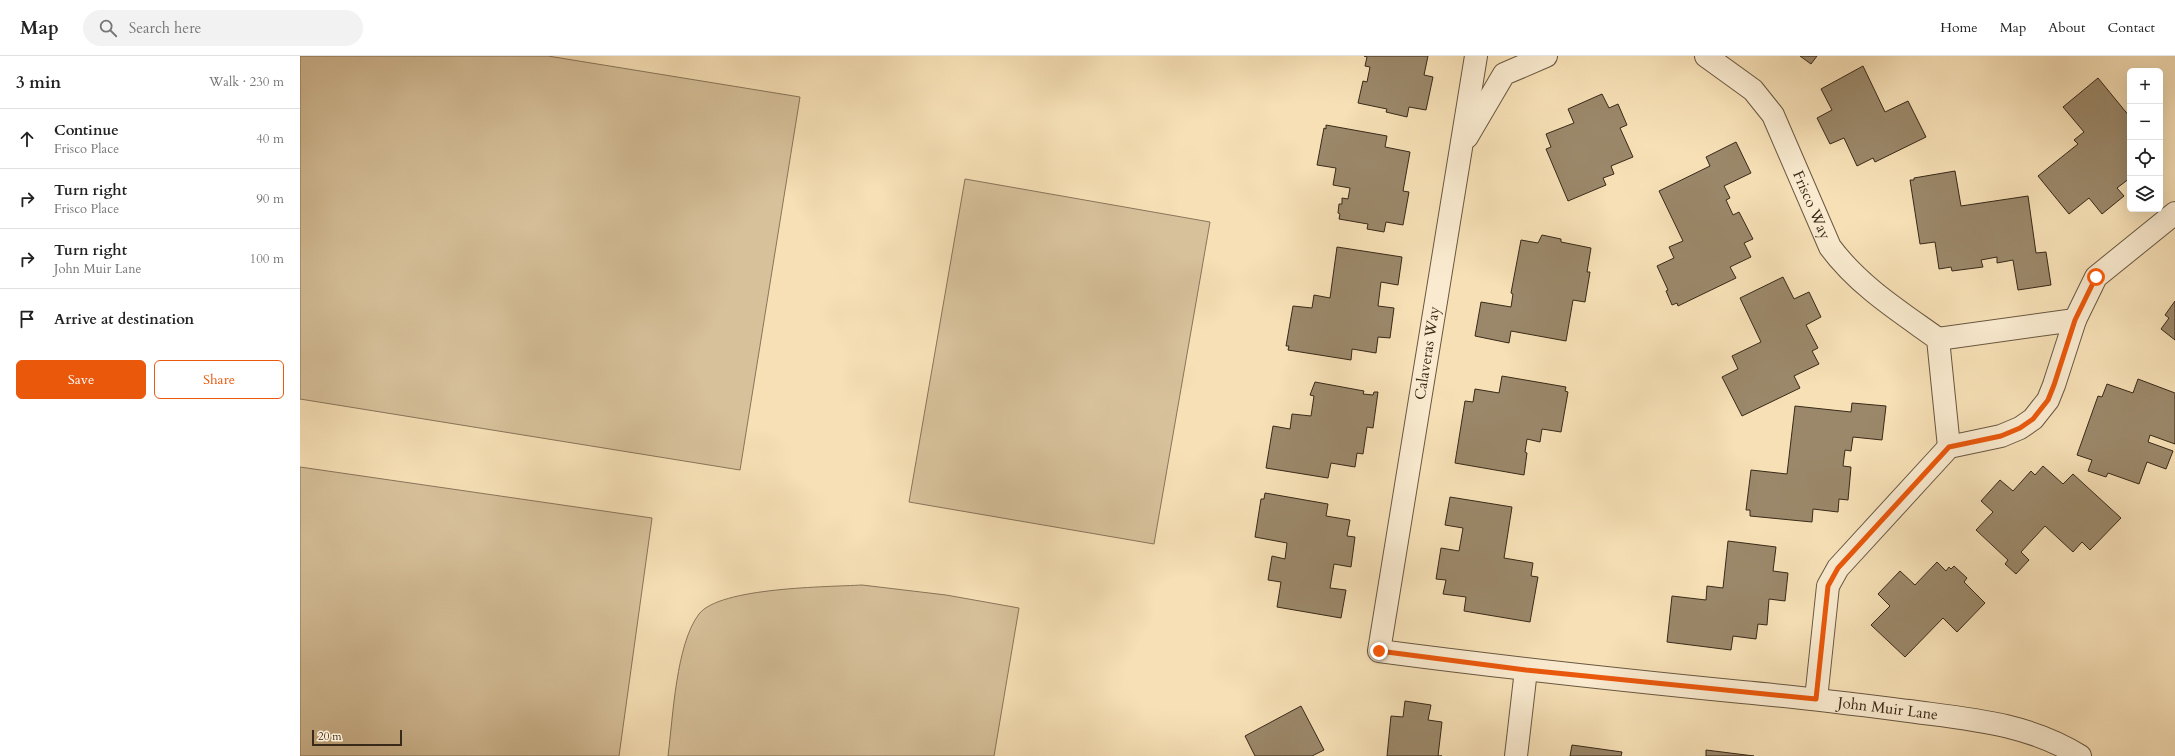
<!DOCTYPE html>
<html lang="en">
<head>
<meta charset="utf-8">
<style>
	:root { --surface:#fff; --page:#f2f2f2; --text:#222; --muted:#767676; --line:#e0e0e0; --accent:#ea580c }
	body { margin:0; font-family:Cardo,serif; background:var(--page); color:var(--text) }
	.controls { position:absolute; right:12px; top:12px; display:grid; overflow:hidden; border-radius:6px; box-shadow:0 4px 16px #0002 }
	.controls button { width:36px; height:36px; display:grid; place-items:center; padding:0; border:0; border-bottom:1px solid var(--line); background:var(--surface); color:var(--text); font:20px sans-serif }
	.scale { position:absolute; left:12px; bottom:10px; width:90px; box-sizing:border-box; padding-left:4px; border:2px solid #382918; border-top:0; font-size:11px; line-height:14px; white-space:nowrap; color:#382918; -webkit-text-stroke:3px #faebd0; paint-order:stroke }
	.stop { position:absolute; width:12px; height:12px; margin:-9px; border:3px solid #ea580c; border-radius:50%; background:#fff }
	.stop.end { background:#ea580c; border-color:#fff; box-shadow:0 1px 4px #0008 }
	.list { margin:0; padding:0; list-style:none }
	h2 { display:flex; justify-content:space-between; align-items:center; height:52px; margin:0; padding:0 16px; font-size:17px }
	h2 small { font-size:13px; font-weight:400; color:var(--muted) }
	.list li { display:grid; grid-template-columns:26px 1fr auto; gap:12px; align-items:center; box-sizing:border-box; height:60px; padding:0 16px; border-top:1px solid var(--line) }
	.list b { display:block; font-size:15px; white-space:nowrap }
	.list p { margin:0; font-size:13px; white-space:nowrap; color:var(--muted) }
	.list em { font-size:13px; font-style:normal; color:var(--muted) }
	.actions { display:flex; gap:8px; padding:12px 16px }
	.actions a { flex:1; padding:9px 0; border:1px solid var(--accent); border-radius:6px; text-align:center; font-size:14px; color:var(--accent) }
	.actions .main { background:var(--accent); color:#fff }
	.icon { flex:none; width:22px; height:22px; fill:none; stroke:currentColor; stroke-width:2; stroke-linecap:round; stroke-linejoin:round }
	.map { position:relative; flex:none; width:1875px; height:700px; overflow:hidden }
	header { display:flex; align-items:center; gap:24px; box-sizing:border-box; height:56px; padding:0 20px; background:var(--surface); border-bottom:1px solid var(--line) }
	header strong { font-size:19px }
	nav { display:flex; gap:22px; margin-inline-start:auto; font-size:14px }
	.search { width:280px; height:36px; background:var(--page); display:flex; align-items:center; gap:10px; box-sizing:border-box; padding:0 14px; border-radius:22px; color:var(--muted); font-size:15px }
	main { display:flex }
	aside { flex:1; background:var(--surface) }
	.map>svg:first-child { display:block }
</style>
</head>
<body>
<header>
<strong>Map</strong>
<div class="search"><svg class="icon" aria-label="search" viewBox="0 0 24 24"><circle cx="10" cy="10" r="6"/><path d="M15 15l6 6"/></svg>Search here</div>
<nav><a>Home</a><a>Map</a><a>About</a><a>Contact</a></nav>
</header>
<main>
<aside>
<h2>3 min<small>Walk · 230 m</small></h2>
<ul class="list">
<li><svg class="icon" aria-label="ahead" viewBox="0 0 24 24"><path d="M12 20V5M6 11l6-6 6 6"/></svg><div><b>Continue</b><p>Frisco Place</p></div><em>40 m</em></li>
<li><svg class="icon" aria-label="right" viewBox="0 0 24 24"><path d="M7 20v-9h11M14 6l5 5-5 5"/></svg><div><b>Turn right</b><p>Frisco Place</p></div><em>90 m</em></li>
<li><svg class="icon" aria-label="right" viewBox="0 0 24 24"><path d="M7 20v-9h11M14 6l5 5-5 5"/></svg><div><b>Turn right</b><p>John Muir Lane</p></div><em>100 m</em></li>
<li><svg class="icon" aria-label="arrive" viewBox="0 0 24 24"><path d="M6 21V4h12l-3 4 3 4H6"/></svg><div><b>Arrive at destination</b></div></li>
</ul>
<div class="actions"><a class="main">Save</a><a>Share</a></div>
</aside>
<div class="map">
<svg width="1875" height="700" viewBox="0 0 1875 700">
	<rect width="100%" height="100%" fill="#f7e0b6"/>
	<filter id="stains"><feTurbulence type="fractalNoise" baseFrequency=".005" numOctaves="4"/><feColorMatrix values="0 0 0 0 .2 0 0 0 0 .09 0 0 0 0 .02 0 0 0 .5 -.17"/></filter>
	<radialGradient id="worn" r=".72"><stop offset=".6" stop-color="#630" stop-opacity="0"/><stop offset="1" stop-color="#630" stop-opacity=".3"/></radialGradient>
	<path fill="#d7c19b" stroke="#88755a" d="M 0,0 L 248,0 L 500,41 L 440,414 L 0,343 Z
		M 665,123 L 910,166 L 854,488 L 609,446 Z
		M 0,411 L 352,462 L 319,700 L 0,700 Z
		M 562,529 L 646,539 L 719,552 L 694,700 L 368,700 C 373,661 376,588 399,558 C 420,531 528,531 562,529 Z"/>
	<path fill="#9b886a" stroke="#382918" d="M 1064,0 L 1128,0 L 1124,19 L 1133,21 L 1126,54 L 1109,51 L 1107,61 L 1086,56 L 1087,53 L 1058,47 L 1063,25 L 1067,26 L 1070,11 L 1065,10 L 1067,1 Z
		M 1500,0 L 1517,0 L 1511,8 Z
		M 1563,10 L 1585,56 L 1608,45 L 1626,81 L 1575,106 L 1573,102 L 1557,110 L 1544,82 L 1530,88 L 1517,62 L 1532,54 L 1521,33 Z
		M 1798,22 L 1830,61 L 1830,78 L 1827,80 L 1830,84 L 1830,122 L 1817,132 L 1824,140 L 1802,158 L 1789,142 L 1769,158 L 1738,120 L 1778,88 L 1774,84 L 1784,76 L 1763,51 Z
		M 1302,38 L 1309,52 L 1318,48 L 1327,69 L 1320,72 L 1333,101 L 1311,110 L 1314,118 L 1303,122 L 1306,129 L 1268,145 L 1246,93 L 1251,91 L 1246,78 L 1274,67 L 1268,53 Z
		M 1026,69 L 1087,80 L 1085,91 L 1110,96 L 1103,135 L 1109,136 L 1103,169 L 1086,166 L 1084,176 L 1067,173 L 1068,168 L 1039,163 L 1040,158 L 1038,157 L 1039,148 L 1042,148 L 1042,142 L 1048,143 L 1050,132 L 1033,129 L 1036,112 L 1017,109 L 1024,72 L 1026,73 Z
		M 1436,86 L 1451,117 L 1424,130 L 1430,142 L 1426,144 L 1433,159 L 1439,156 L 1453,183 L 1444,187 L 1451,201 L 1430,211 L 1436,222 L 1378,250 L 1377,247 L 1372,249 L 1366,235 L 1368,234 L 1357,210 L 1374,202 L 1369,191 L 1383,185 L 1359,135 L 1410,110 L 1406,101 Z
		M 1655,115 L 1661,150 L 1728,140 L 1736,197 L 1746,196 L 1751,229 L 1718,234 L 1713,204 L 1697,207 L 1697,201 L 1681,204 L 1683,211 L 1652,215 L 1651,211 L 1639,213 L 1635,186 L 1620,188 L 1610,124 L 1614,124 L 1614,122 Z
		M 1242,179 L 1261,183 L 1261,186 L 1291,192 L 1287,216 L 1290,216 L 1285,246 L 1273,244 L 1266,285 L 1211,275 L 1209,287 L 1175,280 L 1181,246 L 1211,251 L 1213,238 L 1211,237 L 1221,184 L 1238,187 Z
		M 1037,191 L 1102,201 L 1098,229 L 1081,226 L 1078,250 L 1094,252 L 1090,282 L 1078,281 L 1076,297 L 1052,293 L 1051,304 L 988,294 L 989,290 L 986,290 L 993,250 L 1012,252 L 1014,239 L 1030,242 Z
		M 1483,221 L 1494,243 L 1509,236 L 1521,261 L 1506,269 L 1518,292 L 1512,295 L 1519,308 L 1494,320 L 1500,332 L 1442,360 L 1422,321 L 1438,313 L 1432,300 L 1461,286 L 1440,242 Z
		M 1875,245 L 1875,284 L 1861,273 L 1869,262 L 1865,259 Z
		M 1202,320 L 1266,331 L 1265,335 L 1268,336 L 1261,376 L 1242,373 L 1240,386 L 1227,383 L 1225,396 L 1227,397 L 1224,419 L 1155,407 L 1165,345 L 1173,346 L 1175,333 L 1199,337 Z
		M 1838,323 L 1875,337 L 1875,388 L 1850,379 L 1848,386 L 1873,395 L 1866,413 L 1847,406 L 1839,428 L 1808,417 L 1806,421 L 1788,415 L 1792,404 L 1777,399 L 1798,340 L 1802,341 L 1807,328 L 1833,337 Z
		M 1015,326 L 1064,335 L 1063,338 L 1073,339 L 1074,336 L 1078,336 L 1073,372 L 1067,371 L 1063,398 L 1057,397 L 1055,411 L 1031,407 L 1028,422 L 966,412 L 973,370 L 990,373 L 992,358 L 1011,360 L 1014,340 L 1010,339 Z
		M 1552,347 L 1586,350 L 1582,384 L 1553,381 L 1551,395 L 1545,394 L 1543,410 L 1551,411 L 1548,444 L 1539,443 L 1538,456 L 1513,453 L 1512,466 L 1450,460 L 1450,454 L 1446,454 L 1451,414 L 1487,418 L 1495,350 L 1551,356 Z
		M 1743,410 L 1763,428 L 1773,418 L 1821,462 L 1790,494 L 1782,486 L 1773,496 L 1745,470 L 1721,496 L 1729,504 L 1716,518 L 1705,508 L 1708,504 L 1676,474 L 1693,456 L 1681,445 L 1700,424 L 1713,435 L 1731,415 L 1735,419 Z
		M 965,437 L 1028,448 L 1026,460 L 1050,464 L 1047,480 L 1055,481 L 1051,511 L 1034,508 L 1030,532 L 1046,534 L 1041,562 L 977,551 L 981,526 L 968,524 L 972,500 L 985,503 L 987,487 L 955,481 L 961,443 L 964,443 Z
		M 1150,441 L 1212,451 L 1204,502 L 1233,507 L 1231,520 L 1238,521 L 1230,566 L 1164,555 L 1166,541 L 1143,538 L 1146,524 L 1136,523 L 1141,492 L 1159,495 L 1163,472 L 1145,469 Z
		M 1428,485 L 1476,491 L 1473,515 L 1488,517 L 1485,545 L 1469,543 L 1467,569 L 1458,568 L 1456,583 L 1433,580 L 1431,594 L 1367,586 L 1372,540 L 1406,544 L 1407,530 L 1423,532 Z
		M 1637,506 L 1646,515 L 1649,511 L 1651,513 L 1654,510 L 1667,522 L 1664,526 L 1685,547 L 1657,576 L 1643,562 L 1605,601 L 1571,569 L 1590,550 L 1578,538 L 1600,515 L 1615,529 Z
		M 1105,645 L 1131,649 L 1128,664 L 1142,666 L 1138,700 L 1142,700 L 1087,700 L 1091,660 L 1103,661 Z
		M 1001,650 L 1024,694 L 1012,700 L 955,700 L 945,680 Z
		M 1272,689 L 1322,696 L 1321,700 L 1270,700 Z
		M 1406,694 L 1454,700 L 1406,700 Z"/>
	<g fill="none" stroke-linecap="round" stroke-linejoin="round">
		<defs>
			<g id="minor">
				<path id="s1" d="M 1176,0 L 1079,595 C 1200,611 1321,624 1442,636 C 1498,641 1553,648 1609,655 C 1668,663 1728,667 1780,700"/>
				<path id="s2" d="M 1406,0 L 1453,34 L 1473,59 L 1530,191 C 1559,230 1599,255 1638,283 L 1649,391"/>
				<path d="M 1167,81 L 1204,18 L 1246,0"/>
				<path d="M 1638,283 L 1775,264"/>
				<path d="M 1516,643 L 1528,530 L 1538,512 L 1649,391 L 1701,380 L 1720,372 L 1733,363 L 1748,344 L 1754,329 L 1775,264 L 1796,221 L 1875,157"/>
				<path d="M 1216,700 L 1226,614"/>
			</g>
		</defs>
		<use href="#minor" stroke="#685740" stroke-width="24"/>
		<use href="#minor" stroke="#faebd0" stroke-width="22"/>
	</g>
	<g fill="none" stroke-linecap="round" stroke-linejoin="round">
		<path stroke="#ea580c" stroke-width="5" d="M 1079,595 L 1226,614 L 1516,643 L 1528,530 L 1538,512 L 1649,391 L 1701,380 L 1720,372 L 1733,363 L 1748,344 L 1754,329 L 1775,264 L 1796,221"/>
	</g>
	<g text-anchor="middle" dominant-baseline="central" stroke-width="3.5" stroke-linejoin="round" paint-order="stroke">
		<g font-size="15" fill="#382918" stroke="#faebd0">
			<text stroke="none"><textPath href="#s2" startOffset="188">Frisco Way</textPath></text>
			<text transform="translate(1127 297) rotate(-81)">Calaveras Way</text>
			<text stroke="none"><textPath href="#s1" startOffset="1115">John Muir Lane</textPath></text>
		</g>
	</g>
	<rect width="100%" height="100%" filter="url(#stains)"/>
	<rect width="100%" height="100%" fill="url(#worn)"/>
</svg>
<div class="controls">
<button>+</button>
<button>−</button>
<button><svg class="icon" aria-label="locate" viewBox="0 0 24 24"><circle cx="12" cy="12" r="6"/><path d="M12 2v4M12 18v4M2 12h4M18 12h4"/></svg></button>
<button><svg class="icon" aria-label="layers" viewBox="0 0 24 24"><path d="M12 4l9 5-9 5-9-5zM3 14l9 5 9-5"/></svg></button>
</div>
<div class="scale">20 m</div>
<div class="stop" style="left:1796px;top:221px"></div>
<div class="stop end" style="left:1079px;top:595px"></div>
</div>
</main>
</body>
</html>
